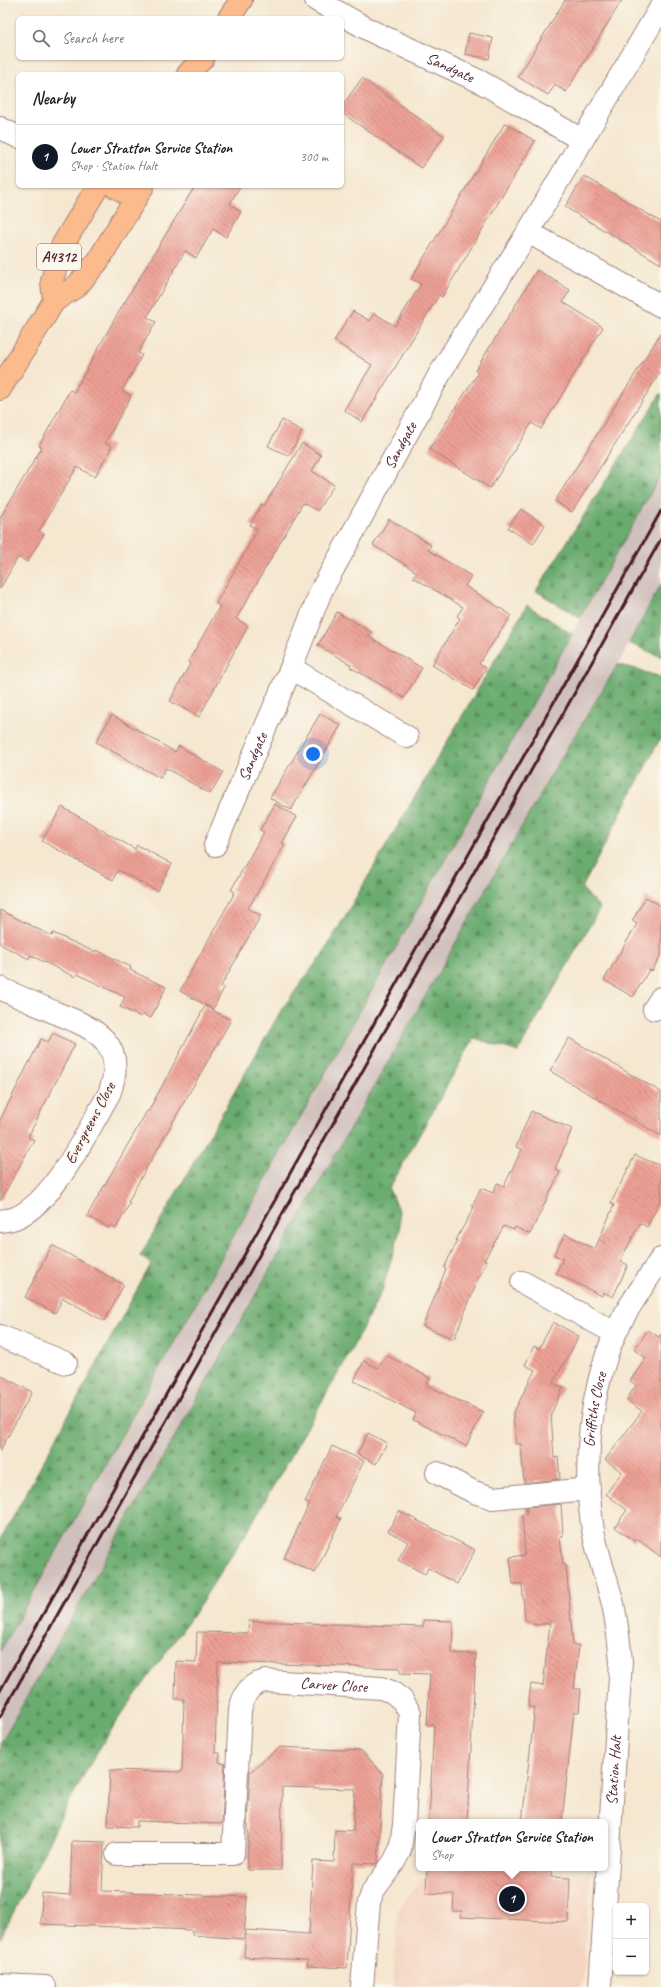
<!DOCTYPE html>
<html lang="en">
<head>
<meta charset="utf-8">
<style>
	:root { --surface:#fff; --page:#f6f6f6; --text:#222; --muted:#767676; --line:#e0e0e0; --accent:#111827 }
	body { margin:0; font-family:Caveat,sans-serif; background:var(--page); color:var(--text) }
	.controls { position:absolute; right:12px; bottom:12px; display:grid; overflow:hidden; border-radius:6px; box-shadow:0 1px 3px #0004 }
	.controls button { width:36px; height:36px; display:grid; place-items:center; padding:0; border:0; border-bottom:1px solid var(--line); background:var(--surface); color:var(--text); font:20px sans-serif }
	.you { position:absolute; left:313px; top:754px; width:14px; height:14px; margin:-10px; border:3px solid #fff; border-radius:50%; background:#1a73e8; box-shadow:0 0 0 6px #1a73e833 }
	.badge { display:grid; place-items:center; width:26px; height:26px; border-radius:50%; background:var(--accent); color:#fff; font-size:13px; font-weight:700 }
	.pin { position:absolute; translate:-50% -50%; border:2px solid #fff; box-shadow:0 1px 4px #0006 }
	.popup { position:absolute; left:416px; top:1819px; width:192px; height:52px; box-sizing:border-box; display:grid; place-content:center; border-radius:6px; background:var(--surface); filter:drop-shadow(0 1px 3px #0005); font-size:13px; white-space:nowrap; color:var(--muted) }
	.popup b { font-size:15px; color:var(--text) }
	.popup::after { content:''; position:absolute; left:50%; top:100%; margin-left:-8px; border:8px solid transparent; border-top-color:var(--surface) }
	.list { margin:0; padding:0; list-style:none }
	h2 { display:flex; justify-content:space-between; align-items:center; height:52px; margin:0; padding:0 16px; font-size:17px }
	h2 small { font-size:13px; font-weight:400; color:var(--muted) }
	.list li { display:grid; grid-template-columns:26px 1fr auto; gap:12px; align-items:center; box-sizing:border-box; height:64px; padding:0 16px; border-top:1px solid var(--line) }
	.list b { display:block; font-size:15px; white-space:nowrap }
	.list p { margin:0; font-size:13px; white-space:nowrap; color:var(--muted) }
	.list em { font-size:13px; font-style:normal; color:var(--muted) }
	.icon { flex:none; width:22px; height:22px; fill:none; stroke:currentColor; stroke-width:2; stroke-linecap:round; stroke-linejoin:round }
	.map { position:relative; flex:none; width:661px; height:1987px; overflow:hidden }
	.search { position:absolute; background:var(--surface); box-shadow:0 1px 3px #0004; left:16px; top:16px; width:328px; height:44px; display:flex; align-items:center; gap:10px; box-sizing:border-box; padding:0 14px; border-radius:6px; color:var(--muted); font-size:15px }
	.panel { position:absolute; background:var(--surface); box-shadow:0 1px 3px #0004; left:16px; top:72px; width:328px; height:116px; border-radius:6px }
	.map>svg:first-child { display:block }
</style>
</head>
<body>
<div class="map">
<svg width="661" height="1987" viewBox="0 0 661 1987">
	<defs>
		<pattern id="forest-firs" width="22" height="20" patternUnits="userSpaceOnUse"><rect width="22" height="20" fill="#6bac6f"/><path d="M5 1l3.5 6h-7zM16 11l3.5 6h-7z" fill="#5a8b5b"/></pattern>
		<pattern id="building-back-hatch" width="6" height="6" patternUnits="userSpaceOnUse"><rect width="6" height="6" fill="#eda095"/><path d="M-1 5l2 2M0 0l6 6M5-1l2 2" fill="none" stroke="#c2827a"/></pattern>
	</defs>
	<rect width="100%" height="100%" fill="#fbf7ec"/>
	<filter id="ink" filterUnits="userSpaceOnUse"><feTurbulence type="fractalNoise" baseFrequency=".025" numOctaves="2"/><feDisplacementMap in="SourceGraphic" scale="8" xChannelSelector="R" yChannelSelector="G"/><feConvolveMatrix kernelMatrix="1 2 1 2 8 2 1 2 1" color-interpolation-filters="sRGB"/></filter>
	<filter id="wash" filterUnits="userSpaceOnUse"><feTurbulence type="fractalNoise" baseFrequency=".012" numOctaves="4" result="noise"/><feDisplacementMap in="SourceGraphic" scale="16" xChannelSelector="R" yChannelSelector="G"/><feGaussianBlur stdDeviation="0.9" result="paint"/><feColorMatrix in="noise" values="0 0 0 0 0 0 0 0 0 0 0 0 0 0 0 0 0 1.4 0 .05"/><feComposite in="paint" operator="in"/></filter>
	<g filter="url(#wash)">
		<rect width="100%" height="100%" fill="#f5e7d0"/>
		<path fill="#f4d3c0" d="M 428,1870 L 591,1873 L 582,1987 L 393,1987 L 398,1909 Z"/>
		<path fill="#d0c0bc" d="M 661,475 L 661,584 L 618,664 L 555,768 L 0,1744 L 0,1652 Z"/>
		<path fill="url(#forest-firs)" stroke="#5a664d" d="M 661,393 L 661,475 L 580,618 L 536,591 Z
			M 661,584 L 661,657 L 629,643 Z
			M 527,605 L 572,634 L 0,1652 L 0,1541 L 151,1264 L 140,1256 L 282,1009 L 324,952 Z
			M 618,664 L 661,677 L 661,737 L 582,888 L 600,908 L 518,1052 L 474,1038 L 389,1189 L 399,1212 L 400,1230 L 382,1291 L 347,1358 L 247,1532 L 191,1618 L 119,1718 L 96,1754 L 69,1802 L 0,1939 L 0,1744 L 555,768 Z"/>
		<g id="blocks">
			<path fill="url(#building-back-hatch)" d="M 565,0 L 622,0 L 566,92 L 555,85 L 548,95 L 518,77 Z
				M 469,33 L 493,38 L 489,59 L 465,54 Z
				M 362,78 L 444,136 L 421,168 L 342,113 L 342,106 Z
				M 505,123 L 535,141 L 442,297 L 439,295 L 362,422 L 344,410 L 372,365 L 334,341 L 353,311 L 370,321 L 374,313 L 395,326 L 421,284 L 411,279 Z
				M 584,176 L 661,222 L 661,264 L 565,207 Z
				M 195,186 L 240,186 L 230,204 L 241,212 L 226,237 L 213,229 L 196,258 L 185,251 L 147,317 L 156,322 L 138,353 L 142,355 L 122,391 L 131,396 L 105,443 L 112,446 L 95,477 L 77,467 L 39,531 L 44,534 L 27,562 L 18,557 L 0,589 L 0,518 L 42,447 L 39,446 L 70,390 L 74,392 L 114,320 Z
				M 537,270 L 570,290 L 563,302 L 603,327 L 541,429 L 532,423 L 490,488 L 429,449 L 478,373 L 475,371 Z
				M 661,333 L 661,371 L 572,512 L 555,501 Z
				M 282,420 L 302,431 L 289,456 L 268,446 Z
				M 302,443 L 321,455 L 312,471 L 334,485 L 317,511 L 303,503 L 236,619 L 248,626 L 199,717 L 170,701 L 190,664 L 188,662 L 220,606 L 216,603 L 258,529 L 250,525 L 262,504 L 264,506 Z
				M 521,509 L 545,525 L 533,544 L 508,528 Z
				M 389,519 L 431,545 L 428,550 L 471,576 L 465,586 L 511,615 L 479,664 L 486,668 L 473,690 L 432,665 L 460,618 L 457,616 L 463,607 L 413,577 L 417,572 L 373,545 Z
				M 337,612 L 371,632 L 368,636 L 422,668 L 404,698 L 350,667 L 351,665 L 318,645 Z
				M 320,714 L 341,725 L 291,810 L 270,798 Z
				M 112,715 L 175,752 L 179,746 L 223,772 L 210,794 L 166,768 L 160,778 L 96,742 Z
				M 275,804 L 297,817 L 282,843 L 285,844 L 248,909 L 261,915 L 221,986 L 224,988 L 213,1009 L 180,991 L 235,892 L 231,890 L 264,832 L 260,830 Z
				M 62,807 L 135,849 L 137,845 L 172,864 L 157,891 L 118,870 L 113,880 L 42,841 Z
				M 646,897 L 661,906 L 661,955 L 652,971 L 649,970 L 633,997 L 604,980 L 637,924 L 632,921 Z
				M 0,910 L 52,936 L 53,933 L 95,952 L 96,950 L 131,967 L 130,970 L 166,987 L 151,1018 L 142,1014 L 141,1017 L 120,1007 L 125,997 L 77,974 L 75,977 L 30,955 L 29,959 L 0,944 Z
				M 205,1006 L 231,1020 L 139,1181 L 128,1202 L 130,1203 L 116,1228 L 111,1225 L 109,1228 L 87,1216 L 147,1111 L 148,1112 Z
				M 53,1033 L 75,1044 L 28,1137 L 34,1140 L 0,1201 L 0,1120 L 41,1039 L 48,1042 Z
				M 569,1038 L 661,1092 L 661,1136 L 550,1071 Z
				M 531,1111 L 572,1129 L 555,1169 L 560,1172 L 530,1234 L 515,1227 L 514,1230 L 504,1226 L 484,1260 L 487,1261 L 474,1287 L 475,1287 L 454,1339 L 423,1326 L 446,1269 L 444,1268 L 457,1241 L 456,1240 L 474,1207 L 472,1206 L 481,1188 L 493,1193 L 497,1183 L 504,1186 L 522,1149 L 516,1147 Z
				M 635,1155 L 661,1166 L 661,1199 L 647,1227 L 640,1223 L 620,1261 L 628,1265 L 613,1297 L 603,1292 L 602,1296 L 556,1273 L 563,1259 L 554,1255 L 565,1234 L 595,1249 L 614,1205 L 611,1203 Z
				M 52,1245 L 124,1285 L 104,1321 L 63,1298 L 55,1313 L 25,1297 Z
				M 553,1322 L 579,1336 L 553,1383 L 563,1388 L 551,1414 L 554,1458 L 558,1457 L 560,1479 L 524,1483 L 521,1444 L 516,1444 L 513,1414 L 535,1370 L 525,1365 L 534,1346 L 539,1349 Z
				M 648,1330 L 659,1337 L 661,1334 L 661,1557 L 636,1538 L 634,1541 L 615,1527 L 627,1510 L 606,1494 L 622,1472 L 605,1460 L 642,1411 L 626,1400 L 636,1385 L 630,1381 L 646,1358 L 634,1350 Z
				M 386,1355 L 430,1378 L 426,1385 L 483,1412 L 466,1446 L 413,1420 L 416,1413 L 354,1381 L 364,1361 L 378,1368 Z
				M 0,1375 L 32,1392 L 0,1451 Z
				M 368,1433 L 387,1443 L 376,1464 L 357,1454 Z
				M 332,1446 L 364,1461 L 336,1517 L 341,1519 L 315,1573 L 284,1558 L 309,1504 L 305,1502 Z
				M 561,1504 L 563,1536 L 560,1536 L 563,1565 L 566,1565 L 573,1645 L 579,1645 L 574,1689 L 581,1689 L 579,1712 L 574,1712 L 562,1822 L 522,1822 L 535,1707 L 528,1707 L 531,1684 L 543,1686 L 550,1623 L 535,1625 L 525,1619 L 522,1584 L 513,1584 L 510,1557 L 525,1555 L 522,1514 L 527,1514 L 526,1507 Z
				M 399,1511 L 475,1550 L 457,1584 L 428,1568 L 425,1574 L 398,1560 L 408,1542 L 388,1531 Z
				M 423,1620 L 453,1621 L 452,1653 L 476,1654 L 467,1822 L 429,1822 L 434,1725 L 427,1725 L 430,1674 L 400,1673 L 400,1668 L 218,1662 L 215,1753 L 220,1753 L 219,1762 L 225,1764 L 222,1824 L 137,1821 L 137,1827 L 108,1826 L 110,1770 L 182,1772 L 184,1699 L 175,1699 L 176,1661 L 196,1662 L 197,1632 L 248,1633 L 249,1621 L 423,1627 Z
				M 280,1747 L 362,1751 L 383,1774 L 378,1862 L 377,1864 L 353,1863 L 347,1968 L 307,1966 L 308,1960 L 244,1957 L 246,1930 L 309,1934 L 313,1861 L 334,1862 L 335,1830 L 353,1831 L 355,1789 L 282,1787 L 281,1870 L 248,1870 L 248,1825 L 247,1825 L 250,1772 Z
				M 72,1841 L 104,1842 L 102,1891 L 247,1897 L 244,1939 L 192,1935 L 192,1930 L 41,1924 L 42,1893 L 70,1895 Z
				M 427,1868 L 552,1868 L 551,1877 L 570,1878 L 568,1922 L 461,1917 L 462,1911 L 453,1911 L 454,1894 L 426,1893 Z"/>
		</g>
	</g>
	<g filter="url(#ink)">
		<use href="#blocks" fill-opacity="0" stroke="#a0837e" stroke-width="1"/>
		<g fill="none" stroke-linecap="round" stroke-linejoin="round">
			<defs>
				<g id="minor">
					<path id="s1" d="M 316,0 L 373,32 L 481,82 L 582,140"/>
					<path d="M 0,128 L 18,137"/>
					<path d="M 528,232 L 661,306"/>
					<path d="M 291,668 L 407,737"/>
					<path id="s2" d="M 215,845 L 291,668 L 321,591 L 443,368 L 528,232 L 661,7"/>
					<path d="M 0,988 C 19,997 38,1005 56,1013 C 97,1029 128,1044 109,1094 C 89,1128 53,1204 15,1218 C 11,1220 5,1220 0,1221"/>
					<path d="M 654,1009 L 661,998"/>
					<path d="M 522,1282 L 615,1333"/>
					<path d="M 0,1336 L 66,1363"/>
					<path d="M 437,1473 L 474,1492 L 493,1498 L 589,1489"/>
					<path id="s3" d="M 117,1854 L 233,1854 L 240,1710 C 244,1694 249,1684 266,1681 L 381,1688 L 392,1692 L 402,1700 L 410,1713 L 404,1825 L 400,1850 L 394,1862 L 373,1891 L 369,1902 L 362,1987"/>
					<path d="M 0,1985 L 45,1987"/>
					<path id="s4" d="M 600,1987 L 621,1661 C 619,1641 617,1623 613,1604 C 606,1577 596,1551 592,1524 C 583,1462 590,1392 615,1334 C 627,1307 645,1283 661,1259"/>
				</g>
				<path id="major" d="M 229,18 L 241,0
					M 188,74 L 203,58
					M 114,186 L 136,198
					M 54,301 L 52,281 L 62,246 L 98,186
					M 0,389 L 54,301 L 77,286 L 98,261 L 143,186"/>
			</defs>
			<use href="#minor" stroke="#a0837e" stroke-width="24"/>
			<use href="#major" stroke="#a0837e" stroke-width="24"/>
			<use href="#minor" stroke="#fff" stroke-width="22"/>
			<use href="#major" stroke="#fbbb8c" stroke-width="22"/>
			<path stroke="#4a1f2b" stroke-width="3" d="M 0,1691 L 661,511
				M 0,1717 L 661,539"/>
		</g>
	</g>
	<g text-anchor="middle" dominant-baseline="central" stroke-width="3.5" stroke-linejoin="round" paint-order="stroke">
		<rect fill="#fbf7ec" stroke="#7f6065" stroke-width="1" x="37" y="244" width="44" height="26" rx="3"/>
		<g font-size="15" font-weight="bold" fill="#4a1f2b">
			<text x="59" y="257">A4312</text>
		</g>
		<g font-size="16" fill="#4a1f2b" stroke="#fbf7ec">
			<text stroke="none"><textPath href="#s1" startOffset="150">Sandgate</textPath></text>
			<text stroke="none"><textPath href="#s2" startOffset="441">Sandgate</textPath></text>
			<text stroke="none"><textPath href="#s2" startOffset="96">Sandgate</textPath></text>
			<text transform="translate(90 1123) rotate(-62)">Evergreens Close</text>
			<text stroke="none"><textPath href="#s4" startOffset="582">Griffiths Close</textPath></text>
			<text stroke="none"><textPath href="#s3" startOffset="370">Carver Close</textPath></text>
			<text stroke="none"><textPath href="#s4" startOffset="217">Station Halt</textPath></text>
		</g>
	</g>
</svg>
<div class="controls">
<button>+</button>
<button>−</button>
</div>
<div class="you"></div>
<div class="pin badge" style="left:512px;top:1899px">1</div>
<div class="popup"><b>Lower Stratton Service Station</b>Shop</div>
<div class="search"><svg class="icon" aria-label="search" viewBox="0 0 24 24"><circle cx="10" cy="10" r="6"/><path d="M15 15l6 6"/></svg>Search here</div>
<section class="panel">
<h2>Nearby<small></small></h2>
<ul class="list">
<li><span class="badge">1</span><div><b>Lower Stratton Service Station</b><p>Shop · Station Halt</p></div><em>300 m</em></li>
</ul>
</section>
</div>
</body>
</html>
